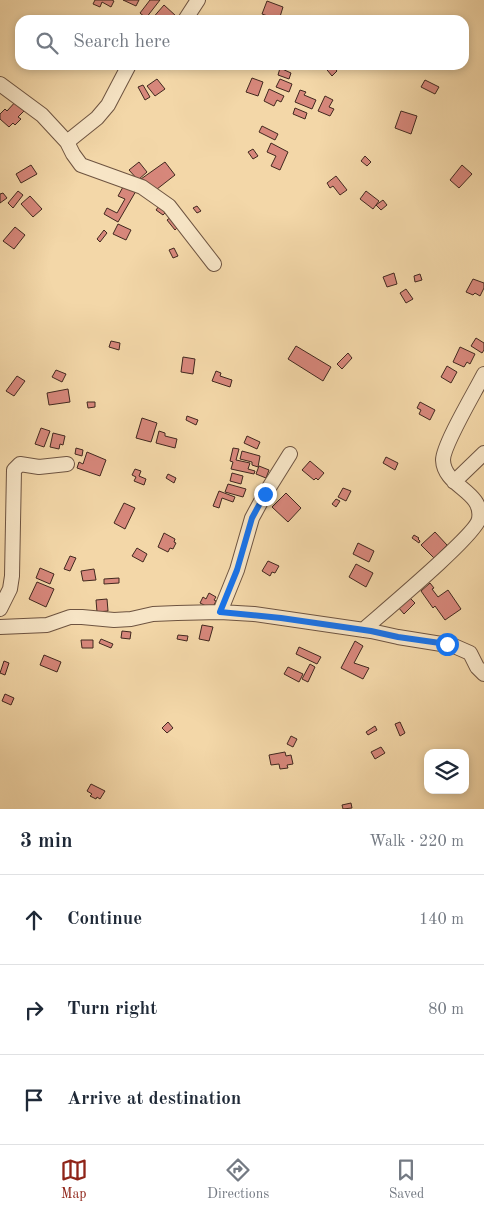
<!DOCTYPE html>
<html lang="en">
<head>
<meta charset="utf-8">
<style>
	:root { --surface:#fff; --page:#f2f2f3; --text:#1f2937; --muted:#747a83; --line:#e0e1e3; --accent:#8f2418 }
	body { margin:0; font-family:"Old Standard TT",serif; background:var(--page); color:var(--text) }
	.controls { position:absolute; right:15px; bottom:15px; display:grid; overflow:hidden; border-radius:10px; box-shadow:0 2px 8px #0003 }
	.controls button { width:45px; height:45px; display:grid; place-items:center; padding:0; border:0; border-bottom:1px solid var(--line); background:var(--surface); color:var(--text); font:25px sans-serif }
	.stop { position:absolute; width:15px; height:15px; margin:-11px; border:4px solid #1a73e8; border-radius:50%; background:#fff }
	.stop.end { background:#1a73e8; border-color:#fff; box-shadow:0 1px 5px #0008 }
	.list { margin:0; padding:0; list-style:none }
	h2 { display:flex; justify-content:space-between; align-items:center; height:65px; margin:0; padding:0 20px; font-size:21px }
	h2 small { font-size:16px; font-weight:400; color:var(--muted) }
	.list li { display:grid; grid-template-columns:32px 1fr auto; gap:15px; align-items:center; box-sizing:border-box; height:90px; padding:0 20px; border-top:1px solid var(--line) }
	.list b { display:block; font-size:19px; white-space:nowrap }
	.list em { font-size:16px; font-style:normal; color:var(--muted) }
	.icon { flex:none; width:28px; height:28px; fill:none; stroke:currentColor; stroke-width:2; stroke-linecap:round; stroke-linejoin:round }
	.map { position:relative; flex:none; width:484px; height:809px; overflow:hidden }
	.search { position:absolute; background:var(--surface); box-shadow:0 2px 8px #0003; left:15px; right:15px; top:15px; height:55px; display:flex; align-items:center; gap:12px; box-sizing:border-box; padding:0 18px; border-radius:15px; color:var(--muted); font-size:19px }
	.sheet { height:335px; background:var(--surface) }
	nav { display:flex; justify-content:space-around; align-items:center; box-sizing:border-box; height:70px; border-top:1px solid var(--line); background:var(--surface); font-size:14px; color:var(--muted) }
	nav a { display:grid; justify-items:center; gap:2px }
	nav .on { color:var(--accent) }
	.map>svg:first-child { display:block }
</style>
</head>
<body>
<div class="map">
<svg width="484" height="809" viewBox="0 0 484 809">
	<rect width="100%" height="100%" fill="#f3d7a8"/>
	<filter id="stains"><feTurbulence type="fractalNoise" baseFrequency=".004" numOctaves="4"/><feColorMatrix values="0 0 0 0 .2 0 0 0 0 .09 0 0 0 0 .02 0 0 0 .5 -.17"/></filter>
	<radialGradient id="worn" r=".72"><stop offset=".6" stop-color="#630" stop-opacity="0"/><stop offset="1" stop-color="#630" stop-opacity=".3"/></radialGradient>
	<path fill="#d7877b" stroke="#41281f" d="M 95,0 L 112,0 L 114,1 L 111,7 L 102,2 L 100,7 L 93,4 Z
		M 123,0 L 139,0 L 136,6 Z
		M 150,0 L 160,0 L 146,18 L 140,13 Z
		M 267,1 L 283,7 L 279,20 L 262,14 Z
		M 164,5 L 176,16 L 172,20 L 151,20 Z
		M 323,65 L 332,65 L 337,71 L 332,76 Z
		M 280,68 L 291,73 L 289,79 L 278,75 Z
		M 252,78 L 263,82 L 258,96 L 246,92 Z
		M 157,79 L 165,89 L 155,96 L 147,86 Z
		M 280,79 L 292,84 L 289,92 L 276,87 Z
		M 425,80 L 439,87 L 435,94 L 421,87 Z
		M 143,85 L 150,97 L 145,100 L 138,87 Z
		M 269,89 L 284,96 L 281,102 L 277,100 L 274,106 L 264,101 Z
		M 300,90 L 306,92 L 304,95 L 316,100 L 312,109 L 295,102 Z
		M 325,96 L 333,100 L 329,107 L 334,109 L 330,116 L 318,111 Z
		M 17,100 L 26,109 L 18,117 L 21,119 L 15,125 L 13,123 L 9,127 L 0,119 L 0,114 L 5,109 L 7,111 Z
		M 295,108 L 307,113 L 305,119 L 293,114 Z
		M 401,111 L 417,116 L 411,134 L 395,128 Z
		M 262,126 L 278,134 L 275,140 L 259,132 Z
		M 271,143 L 288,152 L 280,170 L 271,166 L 276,156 L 267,152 Z
		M 253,149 L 258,156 L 253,159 L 248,152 Z
		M 365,156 L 371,162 L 367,166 L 361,161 Z
		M 139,162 L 147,172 L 138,180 L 129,170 Z
		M 165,162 L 175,175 L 152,193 L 141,179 Z
		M 31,165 L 37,174 L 21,183 L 16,174 Z
		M 462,165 L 472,174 L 459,188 L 450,180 Z
		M 336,176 L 347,190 L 340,195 L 333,186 L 330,188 L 327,183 Z
		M 123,187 L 130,190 L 131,188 L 136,191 L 118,222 L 104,214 L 107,208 L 117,213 L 125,199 L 118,196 Z
		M 18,191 L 23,195 L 13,208 L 8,203 Z
		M 366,191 L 379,201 L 373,209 L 360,199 Z
		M 3,193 L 7,198 L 0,203 L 0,194 Z
		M 30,196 L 42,209 L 33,217 L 21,204 Z
		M 383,200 L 387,205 L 381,210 L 376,205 Z
		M 159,206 L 166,212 L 163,215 L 156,210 Z
		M 197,206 L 201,211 L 197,213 L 193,208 Z
		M 171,217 L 179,226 L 175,230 L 167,220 Z
		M 118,224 L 131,230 L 126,240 L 113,234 Z
		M 15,227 L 25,235 L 14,249 L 3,241 Z
		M 104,230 L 107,233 L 100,242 L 97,239 Z
		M 174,248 L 178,256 L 173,258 L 169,250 Z
		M 394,273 L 397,284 L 387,287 L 383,277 Z
		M 420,274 L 422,280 L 415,282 L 414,276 Z
		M 473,279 L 484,283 L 484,288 L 480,296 L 475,293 L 473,295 L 466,292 Z
		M 406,289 L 413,299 L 406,303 L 400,293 Z
		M 476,338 L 484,343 L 484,350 L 482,353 L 471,346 Z
		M 111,341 L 120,343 L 119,350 L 109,347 Z
		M 296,346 L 331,367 L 323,381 L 288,359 Z
		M 460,347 L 475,354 L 470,364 L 467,362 L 464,367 L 453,362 Z
		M 348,353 L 352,358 L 342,369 L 337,364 Z
		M 183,357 L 195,359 L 193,374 L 181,372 Z
		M 447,366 L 457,372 L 451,383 L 441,377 Z
		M 56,370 L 66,374 L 62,382 L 52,377 Z
		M 216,371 L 221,373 L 220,376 L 232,380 L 230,387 L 212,381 Z
		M 17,376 L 25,381 L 14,396 L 6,391 Z
		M 68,389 L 70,402 L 49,405 L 47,393 Z
		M 87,402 L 95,402 L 95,407 L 88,408 Z
		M 420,402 L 435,410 L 430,420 L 419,414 L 421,410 L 417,408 Z
		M 187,416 L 198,420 L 196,425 L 186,420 Z
		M 142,418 L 157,423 L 151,442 L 136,438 Z
		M 41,428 L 50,431 L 44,447 L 35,444 Z
		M 159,431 L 165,433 L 165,436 L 177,439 L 175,448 L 156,443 Z
		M 53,433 L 65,436 L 63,445 L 60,444 L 59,449 L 50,447 Z
		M 247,436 L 260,442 L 257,449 L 244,443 Z
		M 76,448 L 83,450 L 82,456 L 75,454 Z
		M 233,448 L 239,449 L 236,460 L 250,463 L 248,469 L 255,471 L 254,474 L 231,469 L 233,462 L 230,461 Z
		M 242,451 L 260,456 L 258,467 L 252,465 L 252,462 L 240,459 Z
		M 87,452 L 106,460 L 100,476 L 77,468 L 79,462 L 83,464 Z
		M 386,457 L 398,463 L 395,470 L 383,463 Z
		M 310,461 L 324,473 L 318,480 L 316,478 L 314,480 L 302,470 Z
		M 259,466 L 269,470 L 266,478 L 256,474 Z
		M 135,469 L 141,471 L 139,476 L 146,479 L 144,485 L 134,481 L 136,477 L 132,475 Z
		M 232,473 L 243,476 L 241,484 L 230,481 Z
		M 168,474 L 176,478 L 174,483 L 166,478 Z
		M 228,484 L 246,489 L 243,497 L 225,492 Z
		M 343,488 L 351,491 L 346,501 L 338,497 Z
		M 219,491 L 235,497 L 233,502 L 222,498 L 219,508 L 213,506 Z
		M 286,493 L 301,508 L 288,522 L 272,507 Z
		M 336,499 L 340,501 L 336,507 L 332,504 Z
		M 124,503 L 135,508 L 125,529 L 114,523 Z
		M 435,532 L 447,545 L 434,558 L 421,545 Z
		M 164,533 L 175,539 L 174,542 L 176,543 L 173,549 L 170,548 L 168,552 L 158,547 Z
		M 414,535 L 419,538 L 418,539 L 420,541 L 419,543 L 412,538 Z
		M 358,543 L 374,551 L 369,562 L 353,554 Z
		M 137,548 L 147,554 L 143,562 L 132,556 Z
		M 70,556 L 76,558 L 70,571 L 64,569 Z
		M 268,561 L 279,566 L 275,573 L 272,572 L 270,576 L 262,571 Z
		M 356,564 L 373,573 L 366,587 L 349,577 Z
		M 40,568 L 54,574 L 50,584 L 36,578 Z
		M 94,569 L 96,580 L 83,581 L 81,571 Z
		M 119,578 L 119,583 L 104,584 L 104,579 Z
		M 37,582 L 54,589 L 46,607 L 29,599 Z
		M 430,583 L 434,588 L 432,589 L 438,597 L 448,590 L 461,609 L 445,620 L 435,606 L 433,608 L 421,591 Z
		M 209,593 L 216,597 L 214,600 L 216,601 L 212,609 L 200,603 L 203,597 L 206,599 Z
		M 409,597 L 415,603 L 404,614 L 398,607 Z
		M 107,599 L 108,611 L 97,612 L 96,600 Z
		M 202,625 L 213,627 L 209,641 L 199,639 Z
		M 122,631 L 131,632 L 130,639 L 121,638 Z
		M 178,635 L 188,636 L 187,641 L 177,639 Z
		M 101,639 L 113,644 L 111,648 L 99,643 Z
		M 81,640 L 93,640 L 93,648 L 82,648 Z
		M 355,641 L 363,646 L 354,663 L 369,668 L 363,679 L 341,668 Z
		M 299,647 L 321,657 L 317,664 L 296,654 Z
		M 44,655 L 61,662 L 57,672 L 40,665 Z
		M 4,661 L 9,663 L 5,675 L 0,673 Z
		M 310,664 L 315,667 L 308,682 L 302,679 Z
		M 288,667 L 303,674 L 299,682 L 284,674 Z
		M 5,694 L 14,698 L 11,705 L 2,701 Z
		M 168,722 L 173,728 L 167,733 L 162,728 Z
		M 400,722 L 405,733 L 400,736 L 395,724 Z
		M 375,726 L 377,730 L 368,735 L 366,732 Z
		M 291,736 L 297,739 L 293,747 L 287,744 Z
		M 381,747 L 385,753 L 375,759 L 371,752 Z
		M 285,752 L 286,756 L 291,755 L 293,764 L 287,765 L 288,768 L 280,769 L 279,764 L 271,765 L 269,755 Z
		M 91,784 L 105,791 L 100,799 L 97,797 L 96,799 L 90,796 L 92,794 L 87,791 Z
		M 351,803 L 352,808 L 343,809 L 342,805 Z"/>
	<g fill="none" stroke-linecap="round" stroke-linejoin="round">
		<defs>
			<path id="minor" d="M 185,20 L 198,0
				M 0,84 L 42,115 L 67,142 L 73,154 L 81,165 L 142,187 L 169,206 L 214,264
				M 67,142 L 97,118 L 108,105 L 129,65
				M 454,482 L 484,453
				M 0,609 L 10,589 L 12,576 L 14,470 L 20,464 L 39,467 L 67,464
				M 220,612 L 237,570 L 252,518 L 265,494 L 290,454
				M 0,627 L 47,625 L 70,617 L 82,617 L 114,620 L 131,619 L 153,614 L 177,613 L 220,612 L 254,614 L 371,631 L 398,637 L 454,646 L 470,653 L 477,667 L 484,674
				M 363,630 C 381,614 476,535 479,519 C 484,491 444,487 443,460 C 443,445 476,390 484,374"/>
		</defs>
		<use href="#minor" stroke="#6e5441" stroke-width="16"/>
		<use href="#minor" stroke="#f7e5c6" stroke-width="14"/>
	</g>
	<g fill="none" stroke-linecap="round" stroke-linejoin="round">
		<path stroke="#1a73e8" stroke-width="6" d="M 265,494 L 252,518 L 237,570 L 220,612 L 281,618 L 371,631 L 398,637 L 447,644"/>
	</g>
	<rect width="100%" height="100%" filter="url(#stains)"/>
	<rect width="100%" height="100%" fill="url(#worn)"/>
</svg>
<div class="controls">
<button><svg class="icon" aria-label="layers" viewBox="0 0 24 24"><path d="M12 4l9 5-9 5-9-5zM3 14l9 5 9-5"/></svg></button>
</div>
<div class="stop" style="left:447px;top:644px"></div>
<div class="stop end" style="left:265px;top:494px"></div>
<div class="search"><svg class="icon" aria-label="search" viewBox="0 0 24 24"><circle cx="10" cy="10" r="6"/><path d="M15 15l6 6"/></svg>Search here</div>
</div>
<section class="sheet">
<h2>3 min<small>Walk · 220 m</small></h2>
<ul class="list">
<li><svg class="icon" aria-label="ahead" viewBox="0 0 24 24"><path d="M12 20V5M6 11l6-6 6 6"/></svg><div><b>Continue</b></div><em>140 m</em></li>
<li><svg class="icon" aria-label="right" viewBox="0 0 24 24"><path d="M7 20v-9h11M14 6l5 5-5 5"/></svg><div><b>Turn right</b></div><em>80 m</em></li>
<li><svg class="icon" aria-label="arrive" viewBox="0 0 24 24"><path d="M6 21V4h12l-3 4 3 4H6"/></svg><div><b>Arrive at destination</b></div></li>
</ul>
</section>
<nav>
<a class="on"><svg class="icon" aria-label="map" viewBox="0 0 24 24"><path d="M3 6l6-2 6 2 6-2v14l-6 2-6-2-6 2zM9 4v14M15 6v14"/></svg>Map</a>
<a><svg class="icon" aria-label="directions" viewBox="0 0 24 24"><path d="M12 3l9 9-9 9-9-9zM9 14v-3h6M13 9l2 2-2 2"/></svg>Directions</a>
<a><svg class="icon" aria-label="saved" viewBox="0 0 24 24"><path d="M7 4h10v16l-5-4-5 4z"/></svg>Saved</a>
</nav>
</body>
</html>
